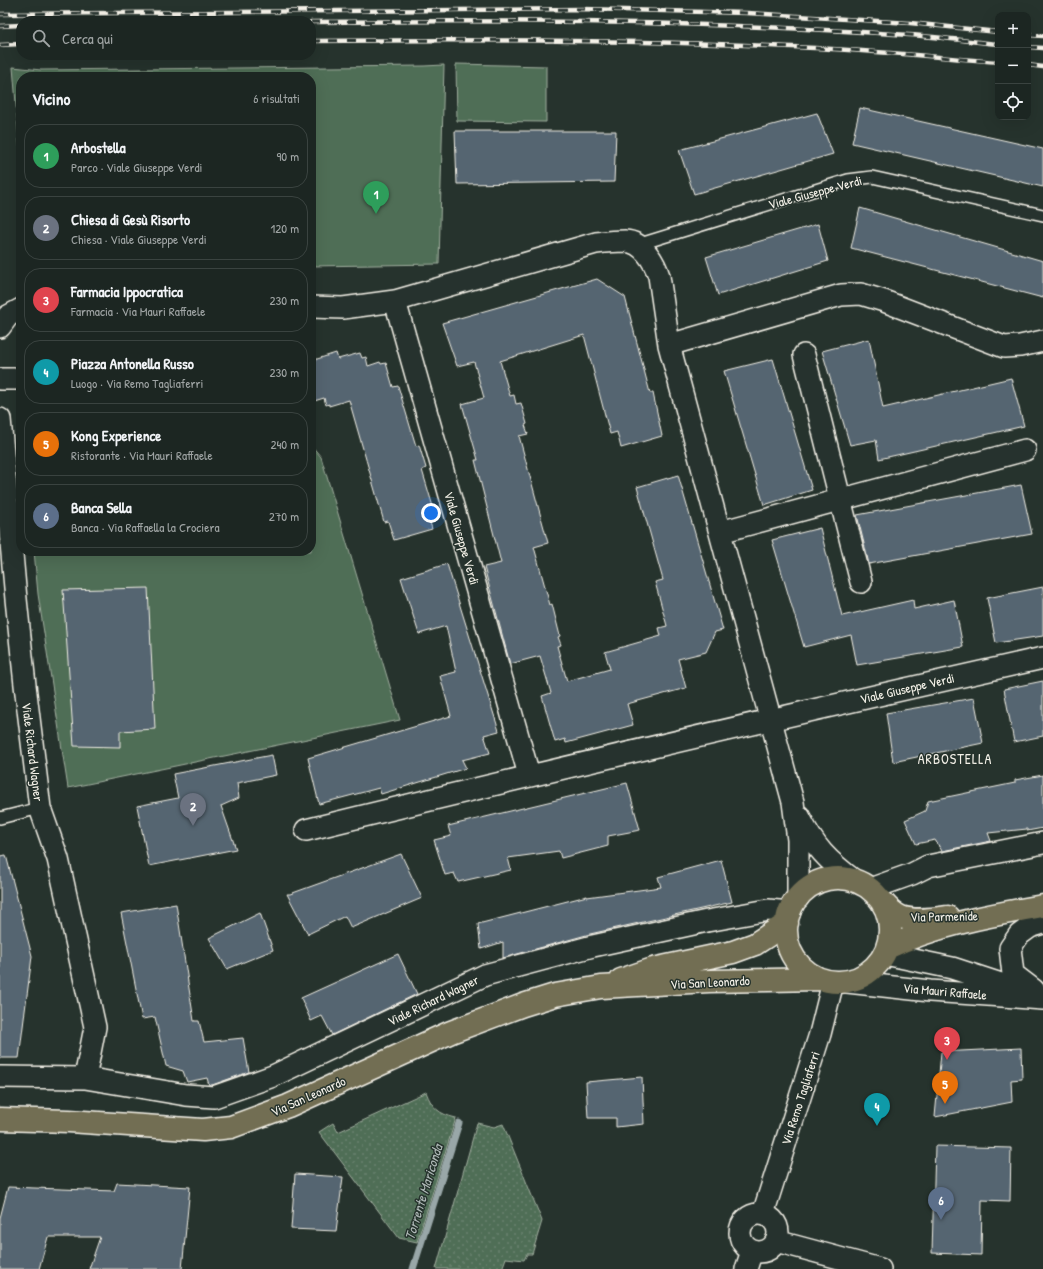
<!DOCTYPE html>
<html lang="it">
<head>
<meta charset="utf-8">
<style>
	:root { --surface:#1c2622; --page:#252e2a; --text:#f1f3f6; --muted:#a0a5a5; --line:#3a4340; --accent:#8bbbb9 }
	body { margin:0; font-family:"Patrick Hand",sans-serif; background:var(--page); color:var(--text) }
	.controls { position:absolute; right:12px; top:12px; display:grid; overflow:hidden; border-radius:8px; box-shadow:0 4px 16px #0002 }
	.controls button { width:36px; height:36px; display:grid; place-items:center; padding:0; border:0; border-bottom:1px solid var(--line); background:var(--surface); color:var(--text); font:20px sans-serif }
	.you { position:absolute; left:431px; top:513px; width:14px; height:14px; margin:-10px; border:3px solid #fff; border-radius:50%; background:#1a73e8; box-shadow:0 0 0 6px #1a73e833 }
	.badge { display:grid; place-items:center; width:26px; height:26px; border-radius:50%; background:var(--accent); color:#fff; font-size:13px; font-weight:700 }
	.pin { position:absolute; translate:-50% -33px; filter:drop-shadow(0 1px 2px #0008) }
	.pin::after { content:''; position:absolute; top:21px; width:14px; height:12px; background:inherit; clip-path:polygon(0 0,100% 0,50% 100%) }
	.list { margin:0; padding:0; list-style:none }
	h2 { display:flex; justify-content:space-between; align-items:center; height:52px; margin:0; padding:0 16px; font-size:17px }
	h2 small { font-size:13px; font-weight:400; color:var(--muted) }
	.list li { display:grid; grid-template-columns:26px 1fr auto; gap:12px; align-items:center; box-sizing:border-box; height:64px; margin:0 8px 8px; padding:0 8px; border:1px solid var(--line); border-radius:16px }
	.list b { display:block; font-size:15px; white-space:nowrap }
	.list p { margin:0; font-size:13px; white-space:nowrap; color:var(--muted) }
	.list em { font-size:13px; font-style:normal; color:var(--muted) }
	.icon { flex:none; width:22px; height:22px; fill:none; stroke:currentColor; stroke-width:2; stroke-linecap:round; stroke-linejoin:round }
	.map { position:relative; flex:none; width:1043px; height:1269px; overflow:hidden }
	.search { position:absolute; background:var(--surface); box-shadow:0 4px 16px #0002; left:16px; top:16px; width:300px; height:44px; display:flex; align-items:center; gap:10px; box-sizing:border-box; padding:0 14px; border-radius:16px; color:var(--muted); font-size:15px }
	.panel { position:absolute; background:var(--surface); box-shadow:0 4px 16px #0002; left:16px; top:72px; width:300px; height:484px; border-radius:16px }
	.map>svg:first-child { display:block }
</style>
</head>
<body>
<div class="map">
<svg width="1043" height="1269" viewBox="0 0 1043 1269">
	<defs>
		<pattern id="garden-dots" width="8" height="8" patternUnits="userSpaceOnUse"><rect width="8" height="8" fill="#506e57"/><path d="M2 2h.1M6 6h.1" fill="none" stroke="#6a836f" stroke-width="1.8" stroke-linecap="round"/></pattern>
	</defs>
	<rect width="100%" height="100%" fill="#26332d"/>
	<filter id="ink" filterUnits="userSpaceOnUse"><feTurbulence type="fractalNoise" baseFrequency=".025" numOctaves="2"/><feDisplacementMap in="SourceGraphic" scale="8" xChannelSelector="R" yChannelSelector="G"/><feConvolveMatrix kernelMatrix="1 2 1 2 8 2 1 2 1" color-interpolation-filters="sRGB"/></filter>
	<g filter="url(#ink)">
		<path fill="#506e57" stroke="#a2b0a0" d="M 456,64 L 546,66 L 546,122 L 457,121 Z
			M 444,65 L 439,264 L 311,266 L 311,77 L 21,77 L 21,165 L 13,67 L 41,70 L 424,66 Z
			M 311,445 L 321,457 L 400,720 L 68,788 L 38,594 L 34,551 L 311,551 Z"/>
		<path fill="url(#garden-dots)" stroke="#a2b0a0" d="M 426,1092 C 432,1108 439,1114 456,1118 L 417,1242 L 399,1238 L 319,1132 L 333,1123 L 338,1132 Z
			M 477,1123 L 494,1127 L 503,1124 L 542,1221 L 532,1254 L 527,1254 L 524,1260 L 506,1258 L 502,1269 L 436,1269 Z"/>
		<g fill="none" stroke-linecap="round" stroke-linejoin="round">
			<path stroke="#99a7a8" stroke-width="7" d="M 413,1269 L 459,1123"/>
		</g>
		<path fill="#546571" stroke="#f4f1e8" d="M 860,108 L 1043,149 L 1043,187 L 852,143 Z
			M 817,113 L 833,154 L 694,194 L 679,150 Z
			M 455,131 L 616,131 L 614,182 L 457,184 Z
			M 860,208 L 1043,261 L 1043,298 L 851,248 Z
			M 818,224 L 828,261 L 718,295 L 706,257 Z
			M 597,279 L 625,297 L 650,393 L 653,393 L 662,436 L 621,448 L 617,432 L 610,434 L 584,335 L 500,361 L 510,396 L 514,395 L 516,404 L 521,403 L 527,424 L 525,425 L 528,434 L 519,436 L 548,543 L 534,547 L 550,605 L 552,604 L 560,636 L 558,637 L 561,645 L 557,646 L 567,681 L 610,669 L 605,652 L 661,636 L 659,628 L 667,626 L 655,582 L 663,580 L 637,487 L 678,475 L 723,630 L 715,632 L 706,652 L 678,659 L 686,688 L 627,704 L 633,725 L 566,743 L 565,739 L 555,742 L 542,696 L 551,693 L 540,656 L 510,664 L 484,567 L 501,563 L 475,460 L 478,460 L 462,404 L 484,398 L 474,362 L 457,366 L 442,323 Z
			M 869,339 L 883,408 L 1011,378 L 1024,426 L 879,459 L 876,440 L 850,445 L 822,351 Z
			M 336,353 L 338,359 L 360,353 L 362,358 L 366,357 L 368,366 L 380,362 L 381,364 L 386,363 L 393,387 L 398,386 L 416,446 L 419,445 L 426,468 L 422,470 L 434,510 L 427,512 L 432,529 L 394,540 L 388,521 L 384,522 L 349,400 L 329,406 L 329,404 L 326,405 L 324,398 L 311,402 L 311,361 Z
			M 773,359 L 812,490 L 764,505 L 724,371 Z
			M 1021,485 L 1032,534 L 869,564 L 857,515 Z
			M 820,528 L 842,616 L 913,600 L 914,609 L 954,600 L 963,647 L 857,665 L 851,635 L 804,647 L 772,540 Z
			M 447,564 L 499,731 L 484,735 L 490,753 L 462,760 L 466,768 L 381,794 L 379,788 L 319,804 L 308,758 L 451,716 L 440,676 L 456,672 L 446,626 L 419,634 L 401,578 Z
			M 1043,587 L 1043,636 L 996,643 L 987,598 Z
			M 148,588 L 155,729 L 120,731 L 120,747 L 74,746 L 63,590 Z
			M 1043,681 L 1043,736 L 1014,742 L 1004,689 Z
			M 974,698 L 983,743 L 893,762 L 886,713 Z
			M 272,755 L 276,775 L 237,783 L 239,798 L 221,806 L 236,849 L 149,866 L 137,806 L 178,798 L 173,774 Z
			M 1043,775 L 1043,828 L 1027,831 L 1027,829 L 988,833 L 991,841 L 942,851 L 935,840 L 916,844 L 905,820 L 925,811 L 928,801 L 1015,783 L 1015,780 Z
			M 627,783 L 640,830 L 608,836 L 608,846 L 561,858 L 559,851 L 508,858 L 511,870 L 458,882 L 454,873 L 445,875 L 434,840 L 451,836 L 448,826 Z
			M 401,854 L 422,898 L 351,928 L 345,916 L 308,934 L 287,894 L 290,894 Z
			M 6,855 L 32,956 L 19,1058 L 0,1058 L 0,856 Z
			M 721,860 L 732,902 L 590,934 L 503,958 L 503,942 L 481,949 L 478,924 L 587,896 L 587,897 L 661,887 L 658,877 Z
			M 176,904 L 194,1021 L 199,1021 L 204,1042 L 243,1038 L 249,1072 L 212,1085 L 209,1085 L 207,1078 L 187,1082 L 183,1071 L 166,1066 L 155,1017 L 142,1019 L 121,913 Z
			M 260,913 L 273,950 L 227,969 L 209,938 Z
			M 398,954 L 417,994 L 332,1035 L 322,1016 L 311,1021 L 301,998 Z
			M 1021,1048 L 1022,1079 L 1011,1080 L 1012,1102 L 935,1117 L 941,1052 Z
			M 642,1077 L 644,1124 L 616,1127 L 616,1118 L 588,1118 L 586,1082 Z
			M 935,1146 L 1011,1148 L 1010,1201 L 982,1200 L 981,1255 L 932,1253 Z
			M 295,1174 L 343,1177 L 336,1231 L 291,1229 Z
			M 117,1183 L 190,1187 L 182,1269 L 89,1269 L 100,1237 L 48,1237 L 39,1269 L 0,1269 L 0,1218 L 8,1187 L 114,1191 Z"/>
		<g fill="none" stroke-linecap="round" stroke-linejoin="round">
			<defs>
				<path id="service" d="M 637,245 L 848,180 L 872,177 L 1043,215
					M 0,818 L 40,808"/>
				<path id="minor" d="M 395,301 L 529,775
					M 311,307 L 343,308 L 395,301 L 596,243 C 605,242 615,241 625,241 C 643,242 654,261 659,276 L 669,345 L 793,802 L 798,840 L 798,898
					M 0,327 L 8,316 L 21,309
					M 669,345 L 841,295 L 861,294 L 884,301 L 1004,347 L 1020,346 L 1043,341
					M 804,355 L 861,582
					M 0,379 L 21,379
					M 0,419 L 16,599 L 25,685 L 40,808 L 58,859 L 95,1027 L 85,1078
					M 720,532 L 1025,450
					M 799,816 C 815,848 827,860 855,881
					M 306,830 C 551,770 797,713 1043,658
					M 870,889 L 912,874 L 928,866 L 1043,843
					M 885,954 L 952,968 L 1016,989
					M 847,982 L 930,991 L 1043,999
					M 1034,990 L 1013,974 L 1010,948 L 1019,935 L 1030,927 L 1043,923
					M 0,1077 L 85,1078 L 186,1095 L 214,1097 L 273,1076 L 485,975 L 593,946 L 707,921 L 768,910 L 790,912
					M740 1233a19 19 0 1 1 38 0a19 19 0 1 1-38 0Z
					M 763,1214 L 820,1034 L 833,982
					M 776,1241 L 880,1269
					M 746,1269 L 752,1251"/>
				<path id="primary" d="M786 930a52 52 0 1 1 104 0a52 52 0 1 1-104 0Z
					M 882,901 C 887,907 894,914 901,917 C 915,922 934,919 948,917
					M 887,948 C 936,925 990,915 1043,906
					M 621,980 L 653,969 L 733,952 L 755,944 L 787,923
					M 0,1119 L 69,1121 L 203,1130 L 231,1127 L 288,1106 L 451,1032 L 523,1005 L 555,995 L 601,987 L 709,981 L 819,979"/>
			</defs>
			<use href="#service" stroke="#f4f1e8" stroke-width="14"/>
			<use href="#minor" stroke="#f4f1e8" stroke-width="24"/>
			<use href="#primary" stroke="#f4f1e8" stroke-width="25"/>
			<use href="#service" stroke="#26332d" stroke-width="11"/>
			<use href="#minor" stroke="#26332d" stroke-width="21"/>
			<use href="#primary" stroke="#726e52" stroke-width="22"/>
			<defs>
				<path id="rail" d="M 0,14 L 583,9 L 747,13 L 910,23 L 998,32
					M 311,22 C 510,20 710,21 909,35 C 938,37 968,41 998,44
					M 0,26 L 21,25
					M 1028,35 L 1043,36
					M 311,41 C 479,39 647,40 815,48 C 876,51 937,57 998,62
					M 0,45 L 21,44
					M 1028,47 L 1043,48
					M 1028,65 L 1043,67"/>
			</defs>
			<use href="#rail" stroke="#f4f1e8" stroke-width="4.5"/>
			<use href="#rail" stroke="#26332d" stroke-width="3" stroke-dasharray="9" stroke-linecap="butt"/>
		</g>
	</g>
	<g text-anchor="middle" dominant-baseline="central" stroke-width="3" stroke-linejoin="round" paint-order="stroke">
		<g font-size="13" fill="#f4f1e8" stroke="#26332d">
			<text transform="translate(815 192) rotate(-15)">Viale Giuseppe Verdi</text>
			<text transform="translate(462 538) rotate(74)">Viale Giuseppe Verdi</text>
			<text transform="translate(907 688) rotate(-13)">Viale Giuseppe Verdi</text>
			<text transform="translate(33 752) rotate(83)">Viale Richard Wagner</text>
			<text transform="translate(944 916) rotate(-1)">Via Parmenide</text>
			<text transform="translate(710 982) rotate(-3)">Via San Leonardo</text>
			<text transform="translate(945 991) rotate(5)">Via Mauri Raffaele</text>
			<text transform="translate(433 1000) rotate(-26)">Viale Richard Wagner</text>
			<text transform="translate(308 1096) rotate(-24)">Via San Leonardo</text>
			<text transform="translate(800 1098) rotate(-72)">Via Remo Tagliaferri</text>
		</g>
		<g font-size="14" letter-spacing="1" fill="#f4f1e8" stroke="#26332d">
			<text x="955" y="758">ARBOSTELLA</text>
		</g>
		<g font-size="14" font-style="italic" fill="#b0bab8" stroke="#26332d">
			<text transform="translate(423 1192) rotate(-73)">Torrente Mariconda</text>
		</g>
	</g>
</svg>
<div class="controls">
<button>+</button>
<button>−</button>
<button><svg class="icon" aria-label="locate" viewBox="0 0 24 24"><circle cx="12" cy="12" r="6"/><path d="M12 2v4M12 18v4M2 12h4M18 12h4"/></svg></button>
</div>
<div class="you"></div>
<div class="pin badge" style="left:376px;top:214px;background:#2e9e5b">1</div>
<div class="pin badge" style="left:193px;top:826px;background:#6b7280">2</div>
<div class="pin badge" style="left:947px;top:1060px;background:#e0444e">3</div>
<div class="pin badge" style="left:877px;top:1126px;background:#0f9aa8">4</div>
<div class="pin badge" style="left:945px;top:1104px;background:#e8710a">5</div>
<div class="pin badge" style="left:941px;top:1220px;background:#5c6f8a">6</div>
<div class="search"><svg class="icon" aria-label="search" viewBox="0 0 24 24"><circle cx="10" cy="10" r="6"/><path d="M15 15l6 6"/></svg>Cerca qui</div>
<section class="panel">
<h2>Vicino<small>6 risultati</small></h2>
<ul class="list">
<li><span class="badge" style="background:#2e9e5b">1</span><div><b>Arbostella</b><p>Parco · Viale Giuseppe Verdi</p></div><em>90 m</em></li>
<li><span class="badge" style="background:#6b7280">2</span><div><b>Chiesa di Gesù Risorto</b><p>Chiesa · Viale Giuseppe Verdi</p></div><em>120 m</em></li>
<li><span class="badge" style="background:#e0444e">3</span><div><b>Farmacia Ippocratica</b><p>Farmacia · Via Mauri Raffaele</p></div><em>230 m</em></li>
<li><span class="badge" style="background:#0f9aa8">4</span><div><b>Piazza Antonella Russo</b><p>Luogo · Via Remo Tagliaferri</p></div><em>230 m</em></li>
<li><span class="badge" style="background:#e8710a">5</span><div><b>Kong Experience</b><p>Ristorante · Via Mauri Raffaele</p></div><em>240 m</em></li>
<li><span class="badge" style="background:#5c6f8a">6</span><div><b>Banca Sella</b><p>Banca · Via Raffaella la Crociera</p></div><em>270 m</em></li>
</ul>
</section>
</div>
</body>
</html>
